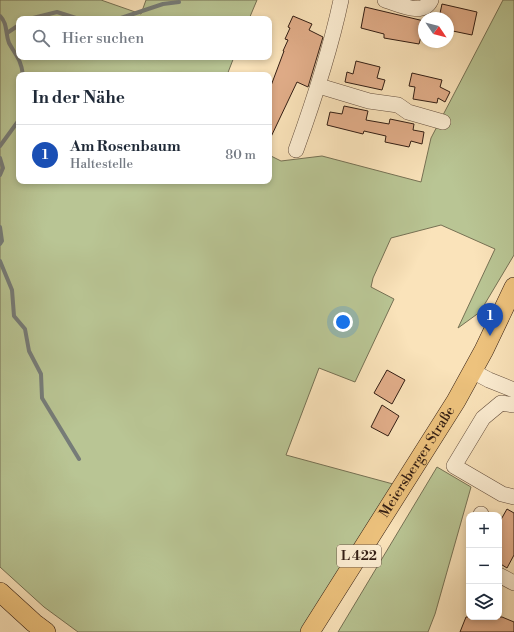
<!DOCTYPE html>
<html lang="de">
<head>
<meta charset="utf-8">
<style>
	:root { --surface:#fff; --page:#f6f6f7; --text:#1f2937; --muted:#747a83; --line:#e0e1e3; --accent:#b45309 }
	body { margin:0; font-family:"Libre Bodoni",serif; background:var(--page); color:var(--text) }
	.controls { position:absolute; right:12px; bottom:12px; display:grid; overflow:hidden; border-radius:8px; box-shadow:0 2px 6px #0003 }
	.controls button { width:36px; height:36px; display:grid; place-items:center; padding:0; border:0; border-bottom:1px solid var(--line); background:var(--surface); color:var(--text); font:20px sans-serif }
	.compass { position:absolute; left:418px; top:12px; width:36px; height:36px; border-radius:50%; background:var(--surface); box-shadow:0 2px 6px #0003; rotate:125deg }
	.you { position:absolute; left:343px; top:322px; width:14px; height:14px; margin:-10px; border:3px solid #fff; border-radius:50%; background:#1a73e8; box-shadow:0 0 0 6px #1a73e833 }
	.badge { display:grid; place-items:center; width:26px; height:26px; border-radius:50%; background:var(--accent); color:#fff; font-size:13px; font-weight:700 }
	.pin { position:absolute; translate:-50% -33px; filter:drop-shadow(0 1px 2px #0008) }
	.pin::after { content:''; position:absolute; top:21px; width:14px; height:12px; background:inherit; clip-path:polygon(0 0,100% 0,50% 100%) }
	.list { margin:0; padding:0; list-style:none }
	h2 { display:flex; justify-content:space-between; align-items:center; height:52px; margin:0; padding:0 16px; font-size:17px }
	h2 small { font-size:13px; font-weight:400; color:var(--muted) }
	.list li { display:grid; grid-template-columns:26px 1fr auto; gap:12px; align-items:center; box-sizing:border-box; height:60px; padding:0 16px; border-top:1px solid var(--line) }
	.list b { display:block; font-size:15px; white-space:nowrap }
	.list p { margin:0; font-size:13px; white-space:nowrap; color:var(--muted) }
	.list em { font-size:13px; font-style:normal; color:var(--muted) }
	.icon { flex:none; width:22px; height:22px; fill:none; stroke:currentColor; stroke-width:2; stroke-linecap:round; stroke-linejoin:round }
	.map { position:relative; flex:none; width:514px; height:632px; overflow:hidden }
	.search { position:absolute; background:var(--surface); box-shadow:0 2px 6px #0003; left:16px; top:16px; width:256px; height:44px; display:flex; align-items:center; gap:10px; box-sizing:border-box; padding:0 14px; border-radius:8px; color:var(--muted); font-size:15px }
	.panel { position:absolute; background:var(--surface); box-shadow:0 2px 6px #0003; left:16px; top:72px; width:256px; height:112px; border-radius:8px }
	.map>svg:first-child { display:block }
</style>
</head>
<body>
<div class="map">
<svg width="514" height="632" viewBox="0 0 514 632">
	<rect width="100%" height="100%" fill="#fae3ba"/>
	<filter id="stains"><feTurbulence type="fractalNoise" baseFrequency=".005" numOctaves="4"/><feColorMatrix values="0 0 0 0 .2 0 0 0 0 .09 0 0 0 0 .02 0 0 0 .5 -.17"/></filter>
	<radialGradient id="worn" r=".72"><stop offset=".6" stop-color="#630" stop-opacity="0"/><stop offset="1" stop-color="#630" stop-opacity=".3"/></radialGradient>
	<path fill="#b9c594" stroke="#767154" d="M 0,0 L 101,0 L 141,14 L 146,0 L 257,0 L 249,19 L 19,19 L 19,57 L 234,57 L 227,75 L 19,75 L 19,181 L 269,181 L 269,155 L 281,161 L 322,156 L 421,182 L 431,138 L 503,0 L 514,0 L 514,255 L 480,312 L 458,328 L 495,249 L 441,225 L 391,238 L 373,278 L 371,287 L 394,299 L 355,382 L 319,368 L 286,455 L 393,484 L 301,632 L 78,632 L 44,607 L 0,567 Z
		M 437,467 L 471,487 L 435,614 L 428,632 L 338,632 Z"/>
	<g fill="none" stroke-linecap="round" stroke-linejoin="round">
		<path stroke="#767c78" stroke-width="4" d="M 0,16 C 8,24 5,33 9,43 C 16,56 21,59 23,75
			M 29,19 L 57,12 L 79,19
			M 118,19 L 163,4 L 179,2
			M 7,33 L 19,25
			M 0,146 L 19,120
			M 0,158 L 3,168 L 0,175
			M 0,227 L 2,241 L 0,244
			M 0,261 L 12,290 L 14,316 L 25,329 L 29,351 L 41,374 L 42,398 L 79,459"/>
	</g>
	<path fill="#e1ad89" stroke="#321d13" d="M 442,4 L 477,12 L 472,35 L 448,30 L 448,18 L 439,18 Z
		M 365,7 L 424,21 L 424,33 L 422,33 L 419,44 L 384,38 L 384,34 L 361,28 Z
		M 293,16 L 312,24 L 309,30 L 323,37 L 308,87 L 297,82 L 269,141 L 269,91 L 284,51 L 283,51 L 288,40 L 285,39 L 290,28 L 288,27 Z
		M 356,61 L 380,67 L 377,78 L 385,80 L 382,90 L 345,82 L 347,72 L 353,74 Z
		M 412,73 L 442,80 L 440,87 L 450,92 L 445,102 L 438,98 L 437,103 L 413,99 L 415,87 L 409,86 Z
		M 344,106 L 368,111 L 366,120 L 389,124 L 390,119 L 414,124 L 413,130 L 424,132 L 422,144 L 411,141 L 409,147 L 385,142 L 386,136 L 364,131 L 363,134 L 327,125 L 330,112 L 342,114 Z
		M 387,370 L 405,380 L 392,404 L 374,393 Z
		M 382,405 L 399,416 L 388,436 L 371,427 Z
		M 507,509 L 514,513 L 514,555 L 507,568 L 499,563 L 499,523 Z
		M 466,617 L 502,617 L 514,622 L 514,632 L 460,632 Z"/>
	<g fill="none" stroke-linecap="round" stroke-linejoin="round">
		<defs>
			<path id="minor" d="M 385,0 C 399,4 423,17 431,0
				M 319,86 L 369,101 L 398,105 L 408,112 L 443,122
				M 296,150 C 314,100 330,52 341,0
				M 472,371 L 489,380 L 514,390
				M 514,405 L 501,403 L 483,418 L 454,466 L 502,494 L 514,497
				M 481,515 L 481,514
				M 499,575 L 514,583"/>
			<g id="major">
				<path d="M 0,592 L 34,623 L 46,632"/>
				<path id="s1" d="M 310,632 L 456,401 L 484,350 L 514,287"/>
			</g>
		</defs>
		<use href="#minor" stroke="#644e3d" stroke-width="16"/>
		<use href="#major" stroke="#321d13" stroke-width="20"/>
		<use href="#minor" stroke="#fcedd2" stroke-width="15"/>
		<use href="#major" stroke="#edc27d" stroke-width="19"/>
	</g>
	<g text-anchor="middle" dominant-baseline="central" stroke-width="4" stroke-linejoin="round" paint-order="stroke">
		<rect fill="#fcedd2" stroke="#6f5b4c" stroke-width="1" x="337" y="545" width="44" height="22" rx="3"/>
		<g font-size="13" font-weight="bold" fill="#321d13">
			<text x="359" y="556">L 422</text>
		</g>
		<g font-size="14" fill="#321d13" stroke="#fcedd2">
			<text stroke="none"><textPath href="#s1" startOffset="201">Meiersberger Straße</textPath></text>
		</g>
	</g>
	<rect width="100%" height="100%" filter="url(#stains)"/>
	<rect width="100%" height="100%" fill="url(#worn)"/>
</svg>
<div class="controls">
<button>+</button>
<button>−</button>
<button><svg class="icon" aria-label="layers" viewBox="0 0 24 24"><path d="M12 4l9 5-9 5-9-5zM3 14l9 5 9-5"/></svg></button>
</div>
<svg class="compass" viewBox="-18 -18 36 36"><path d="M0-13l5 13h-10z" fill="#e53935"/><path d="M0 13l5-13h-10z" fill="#747a83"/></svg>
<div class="you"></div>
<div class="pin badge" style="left:490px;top:336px;background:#1a4fb4">1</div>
<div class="search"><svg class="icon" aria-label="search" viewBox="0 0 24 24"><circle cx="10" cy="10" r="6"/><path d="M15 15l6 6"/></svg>Hier suchen</div>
<section class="panel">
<h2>In der Nähe<small></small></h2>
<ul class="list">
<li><span class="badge" style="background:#1a4fb4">1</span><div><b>Am Rosenbaum</b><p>Haltestelle</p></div><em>80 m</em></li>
</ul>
</section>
</div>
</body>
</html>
